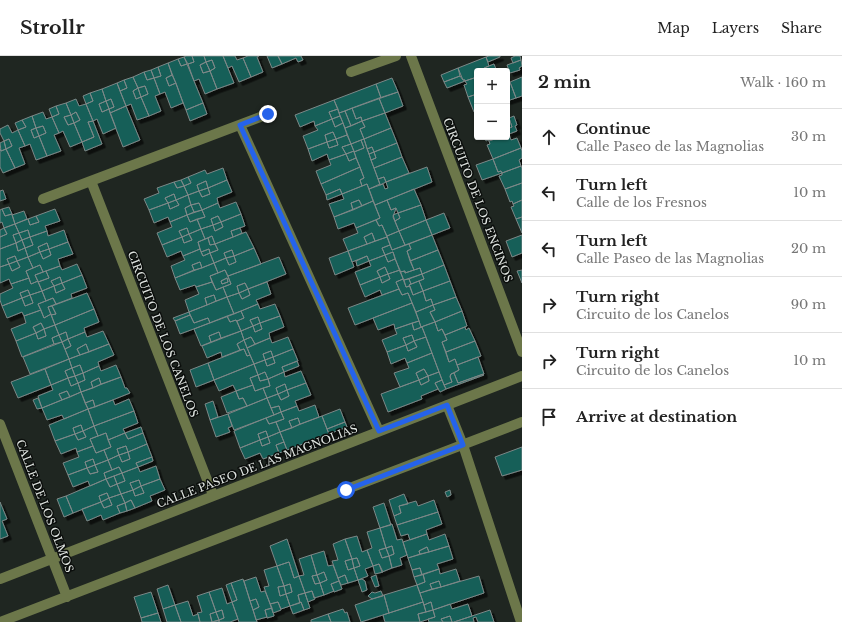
<!DOCTYPE html>
<html lang="en">
<head>
<meta charset="utf-8">
<style>
	:root { --surface:#fff; --page:#f6f6f6; --text:#222; --muted:#767676; --line:#e0e0e0 }
	body { margin:0; font-family:"Libre Baskerville",serif; background:var(--page); color:var(--text) }
	.controls { position:absolute; right:12px; top:12px; display:grid; overflow:hidden; border-radius:4px; box-shadow:0 1px 3px #0004 }
	.controls button { width:36px; height:36px; display:grid; place-items:center; padding:0; border:0; border-bottom:1px solid var(--line); background:var(--surface); color:var(--text); font:20px sans-serif }
	.stop { position:absolute; width:12px; height:12px; margin:-9px; border:3px solid #2563eb; border-radius:50%; background:#fff }
	.stop.end { background:#2563eb; border-color:#fff; box-shadow:0 1px 4px #0008 }
	.list { margin:0; padding:0; list-style:none }
	h2 { display:flex; justify-content:space-between; align-items:center; height:52px; margin:0; padding:0 16px; font-size:17px }
	h2 small { font-size:13px; font-weight:400; color:var(--muted) }
	.list li { display:grid; grid-template-columns:26px 1fr auto; gap:12px; align-items:center; box-sizing:border-box; height:56px; padding:0 16px; border-top:1px solid var(--line) }
	.list b { display:block; font-size:15px; white-space:nowrap }
	.list p { margin:0; font-size:13px; white-space:nowrap; color:var(--muted) }
	.list em { font-size:13px; font-style:normal; color:var(--muted) }
	.icon { flex:none; width:22px; height:22px; fill:none; stroke:currentColor; stroke-width:2; stroke-linecap:round; stroke-linejoin:round }
	.map { position:relative; flex:none; width:522px; height:566px; overflow:hidden }
	header { display:flex; align-items:center; gap:24px; box-sizing:border-box; height:56px; padding:0 20px; background:var(--surface); border-bottom:1px solid var(--line) }
	header strong { font-size:19px }
	nav { display:flex; gap:22px; margin-inline-start:auto; font-size:14px }
	main { display:flex }
	aside { flex:1; background:var(--surface) }
	.map>svg:first-child { display:block }
</style>
</head>
<body>
<header>
<strong>Strollr</strong>
<nav><a>Map</a><a>Layers</a><a>Share</a></nav>
</header>
<main>
<div class="map">
<svg width="522" height="566" viewBox="0 0 522 566">
	<defs>
		<filter id="shadow"><feDropShadow dx="3.5" dy="3.5" stdDeviation="0" flood-color="#0009"/></filter>
	</defs>
	<rect width="100%" height="100%" fill="#1f2621"/>
	<path fill="#135e59" stroke="#7c8887" fill-rule="evenodd" filter="url(#shadow)" d="M 186,0 L 192,0 L 194,6 L 188,8 L 184,1 Z
		M 192,0 L 204,0 L 206,6 L 200,9 L 203,17 L 210,15 L 217,33 L 205,38 L 199,23 L 194,25 L 188,8 L 194,6 Z
		M 204,0 L 223,0 L 234,27 L 217,33 L 210,15 L 215,12 L 212,4 L 206,6 Z
		M 223,0 L 235,0 L 237,4 L 243,2 L 251,21 L 239,26 L 232,10 L 228,12 Z
		M 248,0 L 259,0 L 257,1 L 263,16 L 251,21 L 243,2 Z
		M 267,0 L 278,0 L 282,8 L 272,12 Z
		M 278,0 L 301,0 L 303,4 L 298,6 L 296,2 L 282,8 Z
		M 489,0 L 500,0 L 500,1 L 488,6 L 486,1 Z
		M 515,0 L 520,0 L 521,4 L 513,7 L 511,2 Z
		M 184,1 L 187,8 L 181,10 L 178,3 Z
		M 486,1 L 489,10 L 484,12 L 485,15 L 477,15 L 477,21 L 465,25 L 465,24 L 463,24 L 458,12 Z
		M 178,3 L 181,10 L 187,8 L 203,47 L 186,54 L 168,7 Z
		M 212,4 L 215,12 L 210,15 L 206,6 Z
		M 521,4 L 522,10 L 519,12 L 520,14 L 510,17 L 507,9 Z
		M 206,6 L 210,15 L 203,17 L 200,9 Z
		M 168,7 L 172,19 L 166,22 L 169,30 L 176,27 L 183,47 L 171,52 L 165,36 L 160,38 L 154,22 L 161,20 L 158,11 Z
		M 494,8 L 496,13 L 492,15 L 485,15 L 484,12 Z
		M 158,11 L 161,20 L 154,22 L 151,14 Z
		M 458,12 L 460,20 L 444,26 L 441,19 Z
		M 151,14 L 154,22 L 147,24 L 144,16 Z
		M 144,16 L 147,24 L 154,22 L 160,38 L 155,40 L 161,55 L 149,60 L 141,41 L 148,38 L 145,30 L 138,32 L 133,21 Z
		M 172,19 L 176,27 L 169,30 L 166,22 Z
		M 460,20 L 463,24 L 465,24 L 465,25 L 447,32 L 444,26 Z
		M 133,21 L 138,32 L 133,35 L 136,43 L 141,41 L 149,60 L 137,64 L 131,48 L 126,50 L 120,35 L 127,32 L 124,24 Z
		M 477,21 L 477,38 L 468,41 L 464,29 L 467,28 L 465,25 Z
		M 522,21 L 522,40 L 516,42 L 510,26 Z
		M 392,22 L 398,36 L 381,42 L 376,28 Z
		M 124,24 L 127,32 L 120,35 L 117,27 Z
		M 510,26 L 516,42 L 507,45 L 507,27 Z
		M 117,27 L 126,50 L 110,57 L 109,53 L 114,51 L 111,43 L 106,45 L 102,33 Z
		M 376,28 L 381,42 L 339,57 L 334,44 Z
		M 145,30 L 148,38 L 141,41 L 138,32 Z
		M 138,32 L 141,41 L 136,43 L 133,35 Z
		M 102,33 L 106,45 L 99,48 L 102,56 L 109,53 L 116,72 L 103,78 L 97,63 L 93,65 L 86,48 L 93,45 L 90,37 Z
		M 398,36 L 403,50 L 385,57 L 379,42 Z
		M 90,37 L 93,45 L 86,48 L 83,40 Z
		M 477,38 L 477,55 L 474,56 L 468,41 Z
		M 379,42 L 385,57 L 362,65 L 361,61 L 356,63 L 352,52 Z
		M 76,43 L 79,50 L 86,48 L 93,65 L 88,66 L 94,81 L 82,86 L 74,67 L 80,64 L 76,56 L 71,59 L 66,47 Z
		M 111,43 L 114,51 L 109,53 L 106,45 Z
		M 334,44 L 338,53 L 329,56 L 332,63 L 315,70 L 314,65 L 300,71 L 295,59 Z
		M 106,45 L 109,53 L 102,56 L 99,48 Z
		M 66,47 L 71,59 L 64,61 L 68,69 L 74,67 L 82,86 L 70,91 L 63,75 L 59,77 L 52,61 L 59,58 L 56,50 Z
		M 203,47 L 207,58 L 190,65 L 186,54 Z
		M 56,50 L 59,58 L 52,61 L 49,53 Z
		M 126,50 L 140,84 L 123,91 L 110,57 Z
		M 352,52 L 356,63 L 361,61 L 362,65 L 351,70 L 345,55 Z
		M 338,53 L 340,60 L 332,63 L 329,56 Z
		M 345,55 L 351,70 L 345,72 L 339,57 Z
		M 43,56 L 46,63 L 52,61 L 59,77 L 54,79 L 61,95 L 47,100 L 39,80 L 46,77 L 43,70 L 36,72 L 32,60 Z
		M 76,56 L 80,64 L 74,67 L 71,59 Z
		M 385,57 L 391,72 L 364,83 L 360,73 L 365,71 L 362,65 Z
		M 71,59 L 74,67 L 68,69 L 64,61 Z
		M 32,60 L 36,72 L 31,74 L 34,82 L 39,80 L 47,100 L 36,104 L 30,88 L 25,90 L 18,74 L 26,71 L 22,64 Z
		M 340,60 L 343,67 L 335,71 L 332,63 Z
		M 514,60 L 517,69 L 515,70 L 517,75 L 509,78 L 507,73 L 512,71 L 509,62 Z
		M 507,62 L 509,62 L 512,71 L 507,73 Z
		M 332,63 L 335,71 L 343,67 L 347,79 L 336,83 L 333,76 L 325,79 L 327,86 L 308,93 L 303,80 L 318,74 L 315,70 Z
		M 22,64 L 26,71 L 18,74 L 15,67 Z
		M 93,65 L 102,88 L 85,95 L 82,86 L 94,81 L 88,66 Z
		M 362,65 L 365,71 L 360,73 L 364,83 L 351,88 L 345,72 Z
		M 8,69 L 12,77 L 18,74 L 25,90 L 19,92 L 25,108 L 15,112 L 6,93 L 12,90 L 9,83 L 4,85 L 0,77 L 0,73 Z
		M 43,70 L 46,77 L 39,80 L 36,72 Z
		M 36,72 L 39,80 L 34,82 L 31,74 Z
		M 391,72 L 397,87 L 374,96 L 372,91 L 367,93 L 364,83 Z
		M 333,76 L 336,83 L 327,86 L 325,79 Z
		M 507,78 L 509,78 L 511,84 L 517,82 L 521,92 L 493,103 L 487,89 L 490,88 L 489,85 L 500,81 L 507,81 Z
		M 347,79 L 351,88 L 342,91 L 346,98 L 329,104 L 327,98 L 312,105 L 308,93 L 327,86 L 329,92 L 338,89 L 336,83 Z
		M 484,81 L 500,81 L 489,85 L 488,84 L 486,85 Z
		M 9,83 L 12,90 L 6,93 L 4,85 Z
		M 336,83 L 338,89 L 329,92 L 327,86 Z
		M 364,83 L 371,104 L 380,128 L 369,133 L 367,128 L 362,130 L 360,124 L 364,122 L 354,96 L 364,92 L 361,84 Z
		M 361,84 L 364,92 L 354,96 L 351,88 Z
		M 4,85 L 6,93 L 1,95 L 0,87 Z
		M 397,87 L 402,101 L 374,112 L 371,104 L 376,102 L 374,96 Z
		M 351,88 L 354,95 L 346,98 L 342,91 Z
		M 372,91 L 374,96 L 369,98 L 367,93 Z
		M 521,92 L 522,95 L 522,102 L 519,104 L 521,110 L 502,117 L 501,115 L 498,116 L 493,103 Z
		M 0,93 L 1,95 L 6,93 L 15,112 L 3,117 L 0,111 Z
		M 354,95 L 356,102 L 349,105 L 346,98 Z
		M 374,96 L 376,102 L 371,104 L 369,98 Z
		M 346,98 L 349,105 L 356,102 L 360,111 L 321,128 L 316,115 L 331,109 L 329,104 Z
		M 402,101 L 409,117 L 386,126 L 384,121 L 378,123 L 374,112 Z
		M 493,103 L 498,116 L 501,115 L 502,117 L 482,124 L 476,109 Z
		M 521,110 L 522,112 L 522,127 L 505,133 L 499,120 L 502,119 L 502,117 Z
		M 360,111 L 364,122 L 360,124 L 362,130 L 342,138 L 340,133 L 326,139 L 321,128 Z
		M 427,111 L 432,126 L 375,149 L 369,133 L 383,128 L 385,133 L 388,132 L 386,126 Z
		M 223,112 L 227,124 L 208,132 L 206,125 L 197,129 L 199,135 L 188,139 L 184,130 L 191,127 L 188,121 L 205,114 L 207,118 Z
		M 188,121 L 191,127 L 184,130 L 181,124 Z
		M 384,121 L 386,126 L 380,129 L 378,123 Z
		M 181,124 L 184,130 L 177,132 L 174,126 Z
		M 227,124 L 232,136 L 217,142 L 218,147 L 202,154 L 199,147 L 191,149 L 188,139 L 199,135 L 202,141 L 210,138 L 208,132 Z
		M 206,125 L 208,132 L 199,135 L 197,129 Z
		M 174,126 L 177,132 L 184,130 L 188,139 L 176,144 L 174,138 L 165,142 L 168,147 L 149,154 L 144,143 L 159,137 L 157,132 Z
		M 522,127 L 522,144 L 513,148 L 512,145 L 510,146 L 505,133 Z
		M 367,128 L 373,145 L 362,150 L 359,144 L 351,147 L 353,154 L 334,161 L 329,148 L 344,143 L 342,138 Z
		M 208,132 L 210,138 L 202,141 L 199,135 Z
		M 340,133 L 342,138 L 327,144 L 326,139 Z
		M 414,133 L 421,149 L 398,157 L 396,152 L 391,154 L 387,144 Z
		M 3,134 L 6,143 L 0,145 L 0,135 Z
		M 174,138 L 176,144 L 168,147 L 165,142 Z
		M 188,139 L 191,149 L 185,152 L 187,159 L 170,166 L 168,161 L 154,167 L 149,154 L 168,147 L 170,153 L 179,149 L 176,144 Z
		M 176,144 L 179,149 L 170,153 L 168,147 Z
		M 359,144 L 362,150 L 353,154 L 351,147 Z
		M 387,144 L 391,154 L 396,152 L 393,161 L 399,175 L 387,180 L 382,169 L 379,170 L 376,164 L 380,162 L 375,149 Z
		M 522,144 L 522,161 L 516,163 L 511,151 L 514,150 L 513,148 Z
		M 373,145 L 380,162 L 356,172 L 354,167 L 338,173 L 334,161 Z
		M 236,146 L 241,158 L 221,166 L 218,160 L 211,163 L 213,169 L 201,173 L 197,163 L 205,161 L 202,154 L 218,147 L 220,152 Z
		M 199,147 L 202,154 L 194,156 L 191,149 Z
		M 191,149 L 194,156 L 187,159 L 185,152 Z
		M 421,149 L 426,164 L 399,175 L 395,165 L 400,162 L 398,157 Z
		M 9,151 L 12,158 L 5,160 L 2,153 Z
		M 2,153 L 5,160 L 12,158 L 15,168 L 4,172 L 2,166 L 0,167 L 0,154 Z
		M 55,153 L 60,165 L 45,170 L 47,175 L 30,181 L 28,174 L 19,177 L 15,168 L 28,163 L 30,169 L 39,166 L 36,160 Z
		M 202,154 L 205,161 L 190,166 L 187,159 Z
		M 24,155 L 27,163 L 15,168 L 12,159 Z
		M 398,157 L 400,162 L 395,165 L 393,159 Z
		M 444,157 L 450,172 L 432,179 L 426,164 Z
		M 241,158 L 245,170 L 231,175 L 233,181 L 215,188 L 212,180 L 205,183 L 201,173 L 213,169 L 215,175 L 223,171 L 221,166 Z
		M 187,159 L 190,166 L 197,163 L 201,173 L 189,178 L 187,172 L 179,175 L 182,181 L 162,189 L 157,177 L 172,171 L 170,166 Z
		M 36,160 L 39,166 L 30,169 L 28,163 Z
		M 218,160 L 221,166 L 213,169 L 211,163 Z
		M 522,161 L 522,177 L 516,163 Z
		M 376,164 L 379,170 L 382,169 L 387,181 L 375,185 L 372,177 L 364,181 L 367,188 L 348,195 L 343,183 L 358,177 L 356,172 Z
		M 426,164 L 432,179 L 405,189 L 399,175 Z
		M 221,166 L 223,171 L 215,175 L 213,169 Z
		M 15,168 L 19,177 L 13,179 L 16,187 L 0,193 L 0,181 L 7,178 L 4,172 Z
		M 4,172 L 7,178 L 0,181 L 0,174 Z
		M 187,172 L 189,178 L 182,181 L 179,175 Z
		M 240,172 L 242,177 L 233,181 L 231,175 Z
		M 201,173 L 205,183 L 198,186 L 200,193 L 183,200 L 181,195 L 167,201 L 162,189 L 182,181 L 184,187 L 192,184 L 189,178 Z
		M 28,174 L 30,181 L 22,184 L 19,177 Z
		M 64,174 L 68,186 L 49,193 L 47,187 L 38,191 L 40,196 L 28,201 L 25,192 L 33,189 L 30,181 L 47,175 L 48,180 Z
		M 399,175 L 405,189 L 392,194 L 387,180 Z
		M 246,176 L 254,192 L 234,200 L 232,194 L 224,197 L 226,202 L 214,207 L 210,197 L 218,194 L 215,188 Z
		M 19,177 L 22,184 L 16,187 L 13,179 Z
		M 372,177 L 375,185 L 367,188 L 364,181 Z
		M 189,178 L 192,184 L 184,187 L 182,181 Z
		M 432,179 L 438,194 L 410,205 L 407,195 L 411,193 L 409,188 Z
		M 522,179 L 522,197 L 512,201 L 506,185 Z
		M 212,180 L 215,188 L 210,189 L 208,182 Z
		M 30,181 L 33,189 L 25,192 L 22,184 Z
		M 387,181 L 390,189 L 382,192 L 385,199 L 369,205 L 367,200 L 352,206 L 348,195 Z
		M 208,182 L 210,189 L 215,188 L 218,194 L 210,197 L 209,193 L 201,196 L 198,186 Z
		M 22,184 L 25,192 L 18,195 L 16,187 Z
		M 68,186 L 73,198 L 58,203 L 60,210 L 43,216 L 40,209 L 33,212 L 28,201 L 40,196 L 43,203 L 51,199 L 49,193 Z
		M 16,187 L 18,195 L 25,192 L 28,201 L 17,205 L 15,200 L 7,203 L 9,208 L 0,211 L 0,193 Z
		M 47,187 L 49,193 L 40,196 L 38,191 Z
		M 409,188 L 411,193 L 407,195 L 414,214 L 405,217 L 405,215 L 400,216 L 393,196 L 385,199 L 382,192 L 390,189 L 392,194 Z
		M 254,192 L 261,208 L 228,220 L 225,214 L 218,217 L 214,207 L 226,202 L 229,209 L 236,206 L 234,200 Z
		M 49,193 L 51,199 L 43,203 L 40,196 Z
		M 200,193 L 203,200 L 210,197 L 214,207 L 202,212 L 200,206 L 192,209 L 194,214 L 175,222 L 171,210 L 185,204 L 183,200 Z
		M 209,193 L 210,197 L 203,200 L 201,196 Z
		M 232,194 L 234,200 L 226,202 L 224,197 Z
		M 438,194 L 444,209 L 422,218 L 420,212 L 414,214 L 410,205 Z
		M 348,195 L 354,211 L 335,219 L 329,202 Z
		M 393,196 L 395,203 L 388,206 L 385,199 Z
		M 385,199 L 388,206 L 395,203 L 400,214 L 388,218 L 385,211 L 377,215 L 380,221 L 360,229 L 355,216 L 371,210 L 369,205 Z
		M 15,200 L 17,205 L 9,208 L 7,203 Z
		M 234,200 L 236,206 L 229,209 L 226,202 Z
		M 367,200 L 369,205 L 357,210 L 356,205 Z
		M 28,201 L 33,212 L 26,215 L 29,222 L 11,228 L 9,223 L 0,227 L 0,211 L 9,208 L 12,215 L 20,211 L 17,205 Z
		M 279,201 L 286,218 L 248,233 L 245,227 L 237,230 L 239,237 L 227,241 L 223,231 L 231,228 L 228,220 Z
		M 17,205 L 20,211 L 12,215 L 9,208 Z
		M 200,206 L 202,212 L 194,214 L 192,209 Z
		M 214,207 L 218,217 L 210,220 L 212,226 L 196,231 L 195,229 L 180,234 L 175,222 Z
		M 77,208 L 82,219 L 62,227 L 60,221 L 51,225 L 54,230 L 42,235 L 38,226 L 49,222 L 46,215 L 60,210 L 62,214 Z
		M 40,209 L 43,216 L 35,219 L 38,225 L 31,228 L 26,215 Z
		M 444,209 L 450,225 L 423,235 L 419,225 L 424,223 L 422,218 Z
		M 385,211 L 388,218 L 380,221 L 377,215 Z
		M 420,212 L 422,218 L 404,224 L 400,216 L 405,215 L 405,217 Z
		M 225,214 L 231,228 L 216,234 L 210,220 ZM 227,222 L 228,226 L 222,228 L 221,225 Z
		M 400,214 L 403,223 L 396,226 L 399,233 L 382,239 L 380,234 L 365,241 L 360,229 L 380,221 L 382,227 L 390,223 L 388,218 Z
		M 522,214 L 522,227 L 517,215 Z
		M 46,215 L 49,222 L 38,226 L 35,219 Z
		M 388,218 L 390,223 L 382,227 L 380,221 Z
		M 422,218 L 424,223 L 411,228 L 409,223 Z
		M 82,219 L 87,232 L 71,238 L 72,242 L 56,248 L 53,242 L 46,245 L 42,235 L 54,230 L 56,237 L 65,233 L 62,227 Z
		M 60,221 L 62,227 L 54,230 L 51,225 Z
		M 29,222 L 31,228 L 38,225 L 42,235 L 30,239 L 28,234 L 20,237 L 22,242 L 2,250 L 0,244 L 0,238 L 13,232 L 11,228 Z
		M 227,222 L 228,226 L 222,228 L 221,225 Z
		M 403,223 L 406,231 L 410,230 L 413,239 L 423,235 L 426,245 L 431,243 L 433,249 L 416,256 L 408,237 L 402,239 L 399,233 L 396,226 Z
		M 409,223 L 411,228 L 409,229 L 410,230 L 406,231 L 404,224 Z
		M 419,225 L 423,235 L 413,239 L 409,229 Z
		M 450,225 L 456,241 L 433,249 L 431,243 L 426,245 L 423,235 Z
		M 212,226 L 216,234 L 223,231 L 227,241 L 216,245 L 214,239 L 205,242 L 207,249 L 189,256 L 185,244 L 199,238 L 196,231 Z
		M 267,226 L 271,238 L 256,244 L 258,248 L 234,258 L 227,241 L 239,237 L 242,243 L 250,239 L 248,233 Z
		M 62,227 L 65,233 L 56,237 L 54,230 Z
		M 245,227 L 248,233 L 239,237 L 237,230 Z
		M 248,233 L 250,239 L 242,243 L 239,237 Z
		M 399,233 L 402,239 L 408,237 L 412,247 L 355,269 L 348,252 Z
		M 28,234 L 30,239 L 22,242 L 20,237 Z
		M 42,235 L 46,245 L 38,248 L 41,254 L 24,260 L 22,256 L 7,262 L 2,250 L 22,242 L 25,250 L 33,247 L 30,239 Z
		M 87,237 L 94,253 L 55,269 L 51,259 L 56,258 L 52,250 Z
		M 30,239 L 33,247 L 25,250 L 22,242 Z
		M 214,239 L 216,245 L 207,249 L 205,242 Z
		M 227,241 L 234,258 L 210,267 L 208,262 L 194,267 L 189,256 Z
		M 456,241 L 462,255 L 435,266 L 430,256 L 435,254 L 433,249 Z
		M 53,242 L 56,248 L 48,251 L 51,258 L 44,262 L 38,248 Z
		M 412,247 L 419,265 L 395,273 L 394,268 L 378,274 L 373,262 Z
		M 258,248 L 260,253 L 275,248 L 280,260 L 260,267 L 258,261 L 250,264 L 253,270 L 241,275 L 237,265 L 244,262 L 241,255 Z
		M 433,249 L 435,254 L 430,256 L 435,266 L 421,271 L 416,256 Z
		M 52,250 L 56,258 L 51,259 L 48,251 Z
		M 94,253 L 99,266 L 84,272 L 85,276 L 68,283 L 66,276 L 59,279 L 55,269 Z
		M 41,254 L 44,262 L 51,258 L 55,269 L 44,273 L 41,267 L 33,271 L 36,277 L 16,285 L 11,273 L 26,267 L 24,260 Z
		M 241,255 L 244,262 L 237,265 L 236,264 L 230,266 L 227,260 Z
		M 462,255 L 467,270 L 445,279 L 442,273 L 438,275 L 435,266 Z
		M 189,256 L 190,259 L 175,265 L 173,262 Z
		M 190,259 L 194,267 L 208,262 L 210,267 L 180,278 L 175,265 Z
		M 227,260 L 230,266 L 236,264 L 241,275 L 221,282 L 219,276 L 209,280 L 211,286 L 201,290 L 194,273 Z
		M 280,260 L 284,271 L 269,277 L 270,282 L 255,288 L 251,281 L 244,284 L 241,275 L 253,270 L 255,276 L 262,273 L 260,267 Z
		M 258,261 L 260,267 L 253,270 L 250,264 Z
		M 419,265 L 421,271 L 435,266 L 438,275 L 442,273 L 447,284 L 442,286 L 449,306 L 455,303 L 459,314 L 451,318 L 450,321 L 452,326 L 444,329 L 422,271 L 414,274 L 412,267 Z
		M 41,267 L 44,273 L 36,277 L 33,271 Z
		M 260,267 L 262,273 L 255,276 L 253,270 Z
		M 412,267 L 414,274 L 422,271 L 426,281 L 414,285 L 412,279 L 403,282 L 406,289 L 387,296 L 382,284 L 397,278 L 395,273 Z
		M 55,269 L 59,279 L 52,282 L 54,288 L 22,301 L 16,285 L 36,277 L 38,283 L 46,280 L 44,273 Z
		M 465,271 L 466,274 L 469,272 L 475,285 L 446,296 L 442,286 L 447,284 L 445,279 Z
		M 44,273 L 46,280 L 38,283 L 36,277 Z
		M 103,275 L 109,288 L 89,296 L 86,288 L 77,293 L 80,299 L 69,303 L 65,293 L 71,290 L 68,283 L 85,276 L 87,281 Z
		M 241,275 L 244,284 L 237,288 L 240,294 L 222,301 L 221,296 L 207,302 L 202,290 Z
		M 66,276 L 68,283 L 62,286 L 59,279 Z
		M 219,276 L 221,282 L 211,286 L 209,280 Z
		M 59,279 L 62,286 L 54,288 L 52,282 Z
		M 412,279 L 414,285 L 406,289 L 403,282 Z
		M 251,281 L 255,288 L 247,292 L 244,284 Z
		M 288,281 L 293,293 L 273,301 L 271,295 L 263,298 L 265,304 L 254,308 L 247,292 L 270,282 L 272,287 Z
		M 426,281 L 432,297 L 407,307 L 405,302 L 391,308 L 387,296 L 406,289 L 408,295 L 417,291 L 414,285 Z
		M 68,283 L 71,290 L 65,293 L 62,286 Z
		M 244,284 L 250,299 L 247,300 L 244,293 L 240,294 L 237,288 Z
		M 414,285 L 417,291 L 408,295 L 406,289 Z
		M 475,285 L 481,300 L 457,309 L 455,303 L 449,306 L 446,296 Z
		M 62,286 L 69,303 L 30,318 L 23,301 Z
		M 86,288 L 89,296 L 80,299 L 77,293 Z
		M 109,288 L 114,299 L 98,306 L 99,310 L 83,317 L 80,309 L 72,312 L 69,303 Z
		M 244,293 L 247,300 L 250,299 L 254,308 L 214,324 L 208,307 Z
		M 293,293 L 298,305 L 282,311 L 284,316 L 268,323 L 265,316 L 258,319 L 254,308 L 265,304 L 267,310 L 275,307 L 273,301 Z
		M 271,295 L 273,301 L 265,304 L 263,298 Z
		M 432,297 L 439,316 L 428,320 L 424,313 L 416,317 L 419,324 L 400,331 L 394,317 L 409,312 L 407,307 Z
		M 273,301 L 275,307 L 267,310 L 265,304 Z
		M 478,301 L 484,318 L 458,327 L 454,317 L 459,314 L 457,309 Z
		M 69,303 L 72,312 L 65,315 L 68,322 L 51,329 L 45,313 Z
		M 297,305 L 299,310 L 284,316 L 282,311 Z
		M 208,307 L 214,324 L 196,331 L 190,314 Z
		M 254,308 L 258,319 L 250,322 L 253,329 L 236,335 L 233,329 L 219,335 L 214,324 Z
		M 80,309 L 83,317 L 75,320 L 72,312 Z
		M 116,309 L 121,321 L 101,328 L 99,322 L 91,326 L 93,332 L 81,336 L 78,327 L 85,324 L 83,317 L 99,310 L 101,315 Z
		M 72,312 L 75,320 L 68,322 L 65,315 Z
		M 45,313 L 51,329 L 18,342 L 11,326 Z
		M 424,313 L 428,320 L 419,324 L 416,317 Z
		M 301,315 L 306,327 L 287,334 L 285,328 L 276,332 L 278,338 L 267,342 L 263,332 L 270,330 L 268,323 L 284,316 L 285,321 Z
		M 265,316 L 268,323 L 260,325 L 258,319 Z
		M 439,316 L 442,324 L 435,327 L 438,333 L 421,340 L 422,343 L 388,356 L 381,338 L 419,324 L 421,329 L 429,325 L 428,320 Z
		M 83,317 L 85,324 L 78,327 L 75,320 Z
		M 454,317 L 458,327 L 483,318 L 484,319 L 446,333 L 444,329 L 452,326 L 450,320 L 451,318 Z
		M 258,319 L 260,325 L 268,323 L 270,330 L 255,335 L 250,322 Z
		M 75,320 L 78,327 L 71,330 L 68,322 Z
		M 428,320 L 429,325 L 421,329 L 419,324 Z
		M 121,321 L 125,332 L 127,332 L 130,337 L 95,351 L 93,344 L 85,347 L 81,336 Z
		M 68,322 L 71,330 L 78,327 L 81,336 L 70,341 L 67,335 L 59,338 L 62,344 L 42,352 L 38,340 L 53,334 L 51,329 Z
		M 99,322 L 101,328 L 93,332 L 91,326 Z
		M 442,324 L 446,333 L 440,336 L 435,327 Z
		M 306,327 L 311,339 L 295,345 L 297,350 L 281,356 L 279,350 L 271,352 L 267,342 L 278,338 L 281,344 L 289,340 L 287,334 Z
		M 285,328 L 287,334 L 278,338 L 276,332 Z
		M 253,329 L 255,335 L 263,332 L 267,342 L 247,350 L 243,342 L 239,343 L 236,335 Z
		M 287,334 L 289,340 L 281,344 L 278,338 Z
		M 67,335 L 70,341 L 62,344 L 59,338 Z
		M 236,335 L 239,343 L 243,342 L 247,350 L 227,357 L 221,341 Z
		M 81,336 L 88,353 L 64,363 L 62,359 L 47,364 L 42,352 Z
		M 38,342 L 42,352 L 37,353 L 33,344 Z
		M 267,342 L 274,359 L 234,374 L 228,358 Z
		M 129,343 L 134,355 L 94,370 L 88,353 L 113,344 L 115,349 Z
		M 93,344 L 95,351 L 88,353 L 85,347 Z
		M 213,345 L 218,361 L 210,364 L 205,348 Z
		M 315,349 L 319,361 L 300,368 L 298,362 L 289,365 L 292,372 L 280,376 L 276,366 L 284,363 L 281,356 L 297,350 L 299,355 Z
		M 279,350 L 281,356 L 274,359 L 271,352 Z
		M 88,353 L 94,370 L 83,375 L 81,369 L 73,372 L 75,378 L 55,385 L 49,369 Z
		M 340,353 L 345,366 L 327,373 L 322,360 Z
		M 134,355 L 138,367 L 123,373 L 125,377 L 108,384 L 106,377 L 98,380 L 94,370 Z
		M 281,356 L 284,363 L 269,368 L 266,362 Z
		M 228,358 L 232,370 L 228,372 L 230,376 L 216,381 L 210,364 Z
		M 322,360 L 329,378 L 287,394 L 280,376 Z
		M 266,362 L 269,368 L 276,366 L 280,376 L 268,381 L 266,375 L 258,378 L 260,384 L 240,392 L 234,375 Z
		M 298,362 L 300,368 L 292,372 L 289,365 Z
		M 345,366 L 347,371 L 329,378 L 327,373 Z
		M 81,369 L 83,375 L 75,378 L 73,372 Z
		M 94,370 L 98,380 L 90,383 L 93,390 L 77,396 L 76,392 L 61,398 L 55,385 L 75,378 L 78,384 L 86,381 L 83,375 Z
		M 141,371 L 143,377 L 128,383 L 125,377 Z
		M 83,375 L 86,381 L 78,384 L 75,378 Z
		M 266,375 L 268,381 L 260,384 L 258,378 Z
		M 280,376 L 284,386 L 276,389 L 279,397 L 263,403 L 260,397 L 245,403 L 240,392 L 260,384 L 262,390 L 270,387 L 268,381 Z
		M 106,377 L 111,391 L 96,397 L 90,383 Z
		M 125,377 L 128,383 L 143,377 L 147,388 L 128,396 L 126,390 L 117,393 L 119,399 L 108,404 L 104,394 L 111,391 L 108,384 Z
		M 268,381 L 270,387 L 262,390 L 260,384 Z
		M 284,386 L 287,394 L 279,397 L 276,389 Z
		M 147,388 L 152,401 L 136,407 L 138,411 L 122,417 L 119,411 L 112,414 L 108,404 L 119,399 L 122,406 L 130,403 L 128,396 Z
		M 93,390 L 96,397 L 104,394 L 108,404 L 95,409 L 93,403 L 85,406 L 87,412 L 68,419 L 63,407 L 79,401 L 77,396 Z
		M 126,390 L 128,396 L 119,399 L 117,393 Z
		M 522,391 L 522,414 L 502,420 L 495,401 Z
		M 128,396 L 130,403 L 122,406 L 119,399 Z
		M 152,401 L 153,405 L 138,411 L 136,407 Z
		M 93,403 L 95,409 L 87,412 L 85,406 Z
		M 108,404 L 112,414 L 104,417 L 106,423 L 90,430 L 88,425 L 73,431 L 68,419 L 87,412 L 90,418 L 98,416 L 95,409 Z
		M 95,409 L 98,416 L 90,418 L 87,412 Z
		M 156,410 L 160,423 L 141,430 L 139,424 L 130,427 L 133,434 L 121,438 L 117,428 L 125,425 L 122,417 L 138,411 L 140,416 Z
		M 119,411 L 122,417 L 106,423 L 104,417 Z
		M 122,417 L 125,425 L 117,428 L 114,420 Z
		M 114,420 L 117,428 L 110,431 L 106,423 Z
		M 106,423 L 110,431 L 117,428 L 121,438 L 109,442 L 107,437 L 99,440 L 101,446 L 73,457 L 66,440 Z
		M 160,423 L 165,434 L 150,440 L 152,445 L 135,452 L 131,444 L 125,447 L 121,438 L 133,434 L 135,440 L 144,437 L 141,430 Z
		M 139,424 L 141,430 L 133,434 L 130,427 Z
		M 141,430 L 144,437 L 135,440 L 133,434 Z
		M 450,434 L 451,439 L 447,441 L 445,436 Z
		M 107,437 L 109,442 L 101,446 L 99,440 Z
		M 121,438 L 125,447 L 117,450 L 120,457 L 103,464 L 101,459 L 87,465 L 82,453 L 101,446 L 104,452 L 112,449 L 109,442 Z
		M 404,438 L 408,448 L 399,450 L 401,457 L 394,460 L 389,444 Z
		M 66,440 L 73,457 L 64,461 L 57,443 Z
		M 109,442 L 112,449 L 104,452 L 101,446 Z
		M 131,444 L 135,452 L 127,455 L 125,447 Z
		M 434,444 L 438,456 L 397,469 L 394,460 L 401,457 L 399,450 L 416,445 L 418,450 Z
		M 0,446 L 7,463 L 2,465 L 8,480 L 0,483 Z
		M 125,447 L 127,455 L 120,457 L 117,450 Z
		M 384,447 L 391,469 L 380,472 L 373,451 Z
		M 438,456 L 442,468 L 426,474 L 427,478 L 410,484 L 408,478 L 401,480 L 397,469 Z
		M 392,468 L 397,484 L 402,483 L 407,499 L 400,502 L 402,509 L 392,512 L 389,500 L 394,498 L 392,490 L 386,492 L 380,472 Z
		M 380,472 L 386,492 L 379,494 L 382,502 L 389,500 L 392,512 L 382,516 L 379,508 L 373,510 L 367,494 L 372,492 L 367,476 Z
		M 427,478 L 429,484 L 445,478 L 449,490 L 429,496 L 427,491 L 419,495 L 420,498 L 408,502 L 403,486 Z
		M 357,480 L 362,496 L 367,494 L 373,510 L 365,513 L 368,520 L 358,524 L 354,512 L 360,510 L 357,502 L 352,503 L 345,483 Z
		M 287,483 L 299,520 L 294,522 L 289,506 L 277,510 L 270,490 Z
		M 345,483 L 352,503 L 345,505 L 348,514 L 354,512 L 358,524 L 348,527 L 345,519 L 338,522 L 332,505 L 338,504 L 333,488 Z
		M 392,490 L 394,498 L 389,500 L 386,492 Z
		M 449,490 L 453,503 L 437,508 L 439,513 L 422,519 L 420,512 L 412,514 L 408,502 Z
		M 427,491 L 429,496 L 420,498 L 419,495 Z
		M 386,492 L 389,500 L 382,502 L 379,494 Z
		M 324,495 L 328,510 L 333,509 L 339,525 L 331,528 L 334,535 L 324,539 L 320,527 L 327,524 L 324,516 L 317,519 L 311,499 Z
		M 311,499 L 317,519 L 312,520 L 315,528 L 320,527 L 324,539 L 314,542 L 312,535 L 305,537 L 299,520 L 304,519 L 299,503 Z
		M 357,502 L 360,510 L 354,512 L 352,503 Z
		M 352,503 L 354,512 L 348,514 L 345,505 Z
		M 289,506 L 294,522 L 299,520 L 305,537 L 298,539 L 300,547 L 290,550 L 286,538 L 292,536 L 290,528 L 284,530 L 277,510 Z
		M 379,508 L 383,516 L 375,518 L 373,510 Z
		M 277,510 L 284,530 L 278,531 L 280,540 L 286,538 L 290,550 L 281,553 L 278,546 L 270,548 L 264,531 L 269,530 L 264,514 Z
		M 420,512 L 422,519 L 414,521 L 412,514 Z
		M 439,513 L 440,518 L 456,513 L 460,525 L 441,531 L 439,525 L 430,528 L 432,533 L 420,537 L 417,529 L 425,526 L 423,518 Z
		M 324,516 L 327,524 L 320,527 L 317,519 Z
		M 423,518 L 425,526 L 417,529 L 414,521 Z
		M 317,519 L 320,527 L 315,528 L 312,520 Z
		M 345,519 L 348,527 L 341,529 L 338,522 Z
		M 376,519 L 379,530 L 375,531 L 371,521 Z
		M 479,520 L 484,537 L 433,554 L 431,546 L 424,549 L 420,537 Z
		M 256,521 L 261,536 L 265,535 L 272,552 L 265,554 L 267,561 L 256,564 L 253,554 L 259,551 L 256,543 L 250,545 L 244,525 Z
		M 243,523 L 257,566 L 239,566 L 232,546 L 237,544 L 231,527 Z
		M 362,523 L 365,525 L 367,534 L 362,536 L 358,524 Z
		M 339,525 L 342,533 L 334,536 L 331,528 Z
		M 439,525 L 441,531 L 432,533 L 430,528 Z
		M 231,527 L 237,544 L 232,546 L 226,529 Z
		M 290,528 L 292,536 L 286,538 L 284,530 Z
		M 168,529 L 175,549 L 163,553 L 157,533 Z
		M 417,529 L 423,546 L 389,557 L 384,539 Z
		M 284,530 L 286,538 L 280,540 L 278,531 Z
		M 222,532 L 227,548 L 232,546 L 238,563 L 230,566 L 219,566 L 219,564 L 224,562 L 222,554 L 216,556 L 209,536 Z
		M 312,535 L 315,543 L 308,546 L 305,537 Z
		M 381,535 L 383,540 L 372,543 L 368,540 L 372,536 L 375,537 Z
		M 151,536 L 158,557 L 141,562 L 134,541 Z
		M 209,536 L 216,556 L 210,558 L 212,566 L 219,564 L 219,566 L 200,566 L 198,558 L 197,557 L 202,556 L 197,540 Z
		M 305,537 L 310,552 L 304,554 L 301,546 L 300,547 L 298,539 Z
		M 384,539 L 389,557 L 361,566 L 355,549 Z
		M 256,543 L 259,551 L 253,554 L 250,545 Z
		M 188,545 L 193,560 L 198,558 L 200,566 L 181,566 L 175,549 Z
		M 278,546 L 281,554 L 273,557 L 270,548 Z
		M 301,546 L 304,554 L 293,558 L 290,550 Z
		M 423,546 L 426,556 L 418,558 L 420,566 L 385,566 L 383,559 Z
		M 431,546 L 433,554 L 426,556 L 424,549 Z
		M 450,548 L 452,553 L 468,548 L 472,560 L 454,566 L 452,566 L 450,560 L 441,563 L 443,566 L 429,566 L 428,563 L 435,561 L 433,554 Z
		M 175,549 L 181,566 L 167,566 L 163,553 Z
		M 272,552 L 274,560 L 267,562 L 265,554 Z
		M 343,553 L 345,557 L 347,556 L 350,566 L 331,566 L 328,558 Z
		M 222,554 L 224,562 L 219,564 L 216,556 Z
		M 433,554 L 435,561 L 420,566 L 418,558 Z
		M 490,554 L 494,566 L 478,566 L 476,561 L 473,562 L 474,566 L 454,566 Z
		M 216,556 L 219,564 L 212,566 L 210,558 Z
		M 158,557 L 161,566 L 142,566 L 141,562 Z
		M 328,558 L 331,566 L 311,566 L 311,564 Z
		M 450,560 L 452,566 L 443,566 L 441,563 Z"/>
	<g fill="none" stroke-linecap="round" stroke-linejoin="round">
		<path stroke="#6c774a" stroke-width="10" d="M 411,0 L 522,296
			M 351,16 L 396,0
			M 240,69 L 379,375
			M 91,125 L 213,439
			M 43,143 L 268,58
			M 447,349 L 463,389 L 521,566
			M 0,368 L 67,541
			M 0,523 L 522,320
			M 0,566 L 522,366"/>
	</g>
	<g fill="none" stroke-linecap="round" stroke-linejoin="round">
		<path stroke="#2563eb" stroke-width="5" d="M 268,58 L 240,69 L 379,375 L 447,349 L 463,389 L 346,434"/>
	</g>
	<g text-anchor="middle" dominant-baseline="central" stroke-width="3" stroke-linejoin="round" paint-order="stroke">
		<g font-size="11" fill="#e1e6e2" stroke="#0b0e0c">
			<text transform="translate(478 144) rotate(69)">CIRCUITO DE LOS ENCINOS</text>
			<text transform="translate(163 278) rotate(69)">CIRCUITO DE LOS CANELOS</text>
			<text transform="translate(257 410) rotate(-21)">CALLE PASEO DE LAS MAGNOLIAS</text>
			<text transform="translate(45 450) rotate(69)">CALLE DE LOS OLMOS</text>
		</g>
	</g>
</svg>
<div class="controls">
<button>+</button>
<button>−</button>
</div>
<div class="stop" style="left:346px;top:434px"></div>
<div class="stop end" style="left:268px;top:58px"></div>
</div>
<aside>
<h2>2 min<small>Walk · 160 m</small></h2>
<ul class="list">
<li><svg class="icon" aria-label="ahead" viewBox="0 0 24 24"><path d="M12 20V5M6 11l6-6 6 6"/></svg><div><b>Continue</b><p>Calle Paseo de las Magnolias</p></div><em>30 m</em></li>
<li><svg class="icon" aria-label="left" viewBox="0 0 24 24"><path d="M17 20v-9H6M10 6l-5 5 5 5"/></svg><div><b>Turn left</b><p>Calle de los Fresnos</p></div><em>10 m</em></li>
<li><svg class="icon" aria-label="left" viewBox="0 0 24 24"><path d="M17 20v-9H6M10 6l-5 5 5 5"/></svg><div><b>Turn left</b><p>Calle Paseo de las Magnolias</p></div><em>20 m</em></li>
<li><svg class="icon" aria-label="right" viewBox="0 0 24 24"><path d="M7 20v-9h11M14 6l5 5-5 5"/></svg><div><b>Turn right</b><p>Circuito de los Canelos</p></div><em>90 m</em></li>
<li><svg class="icon" aria-label="right" viewBox="0 0 24 24"><path d="M7 20v-9h11M14 6l5 5-5 5"/></svg><div><b>Turn right</b><p>Circuito de los Canelos</p></div><em>10 m</em></li>
<li><svg class="icon" aria-label="arrive" viewBox="0 0 24 24"><path d="M6 21V4h12l-3 4 3 4H6"/></svg><div><b>Arrive at destination</b></div></li>
</ul>
</aside>
</main>
</body>
</html>
